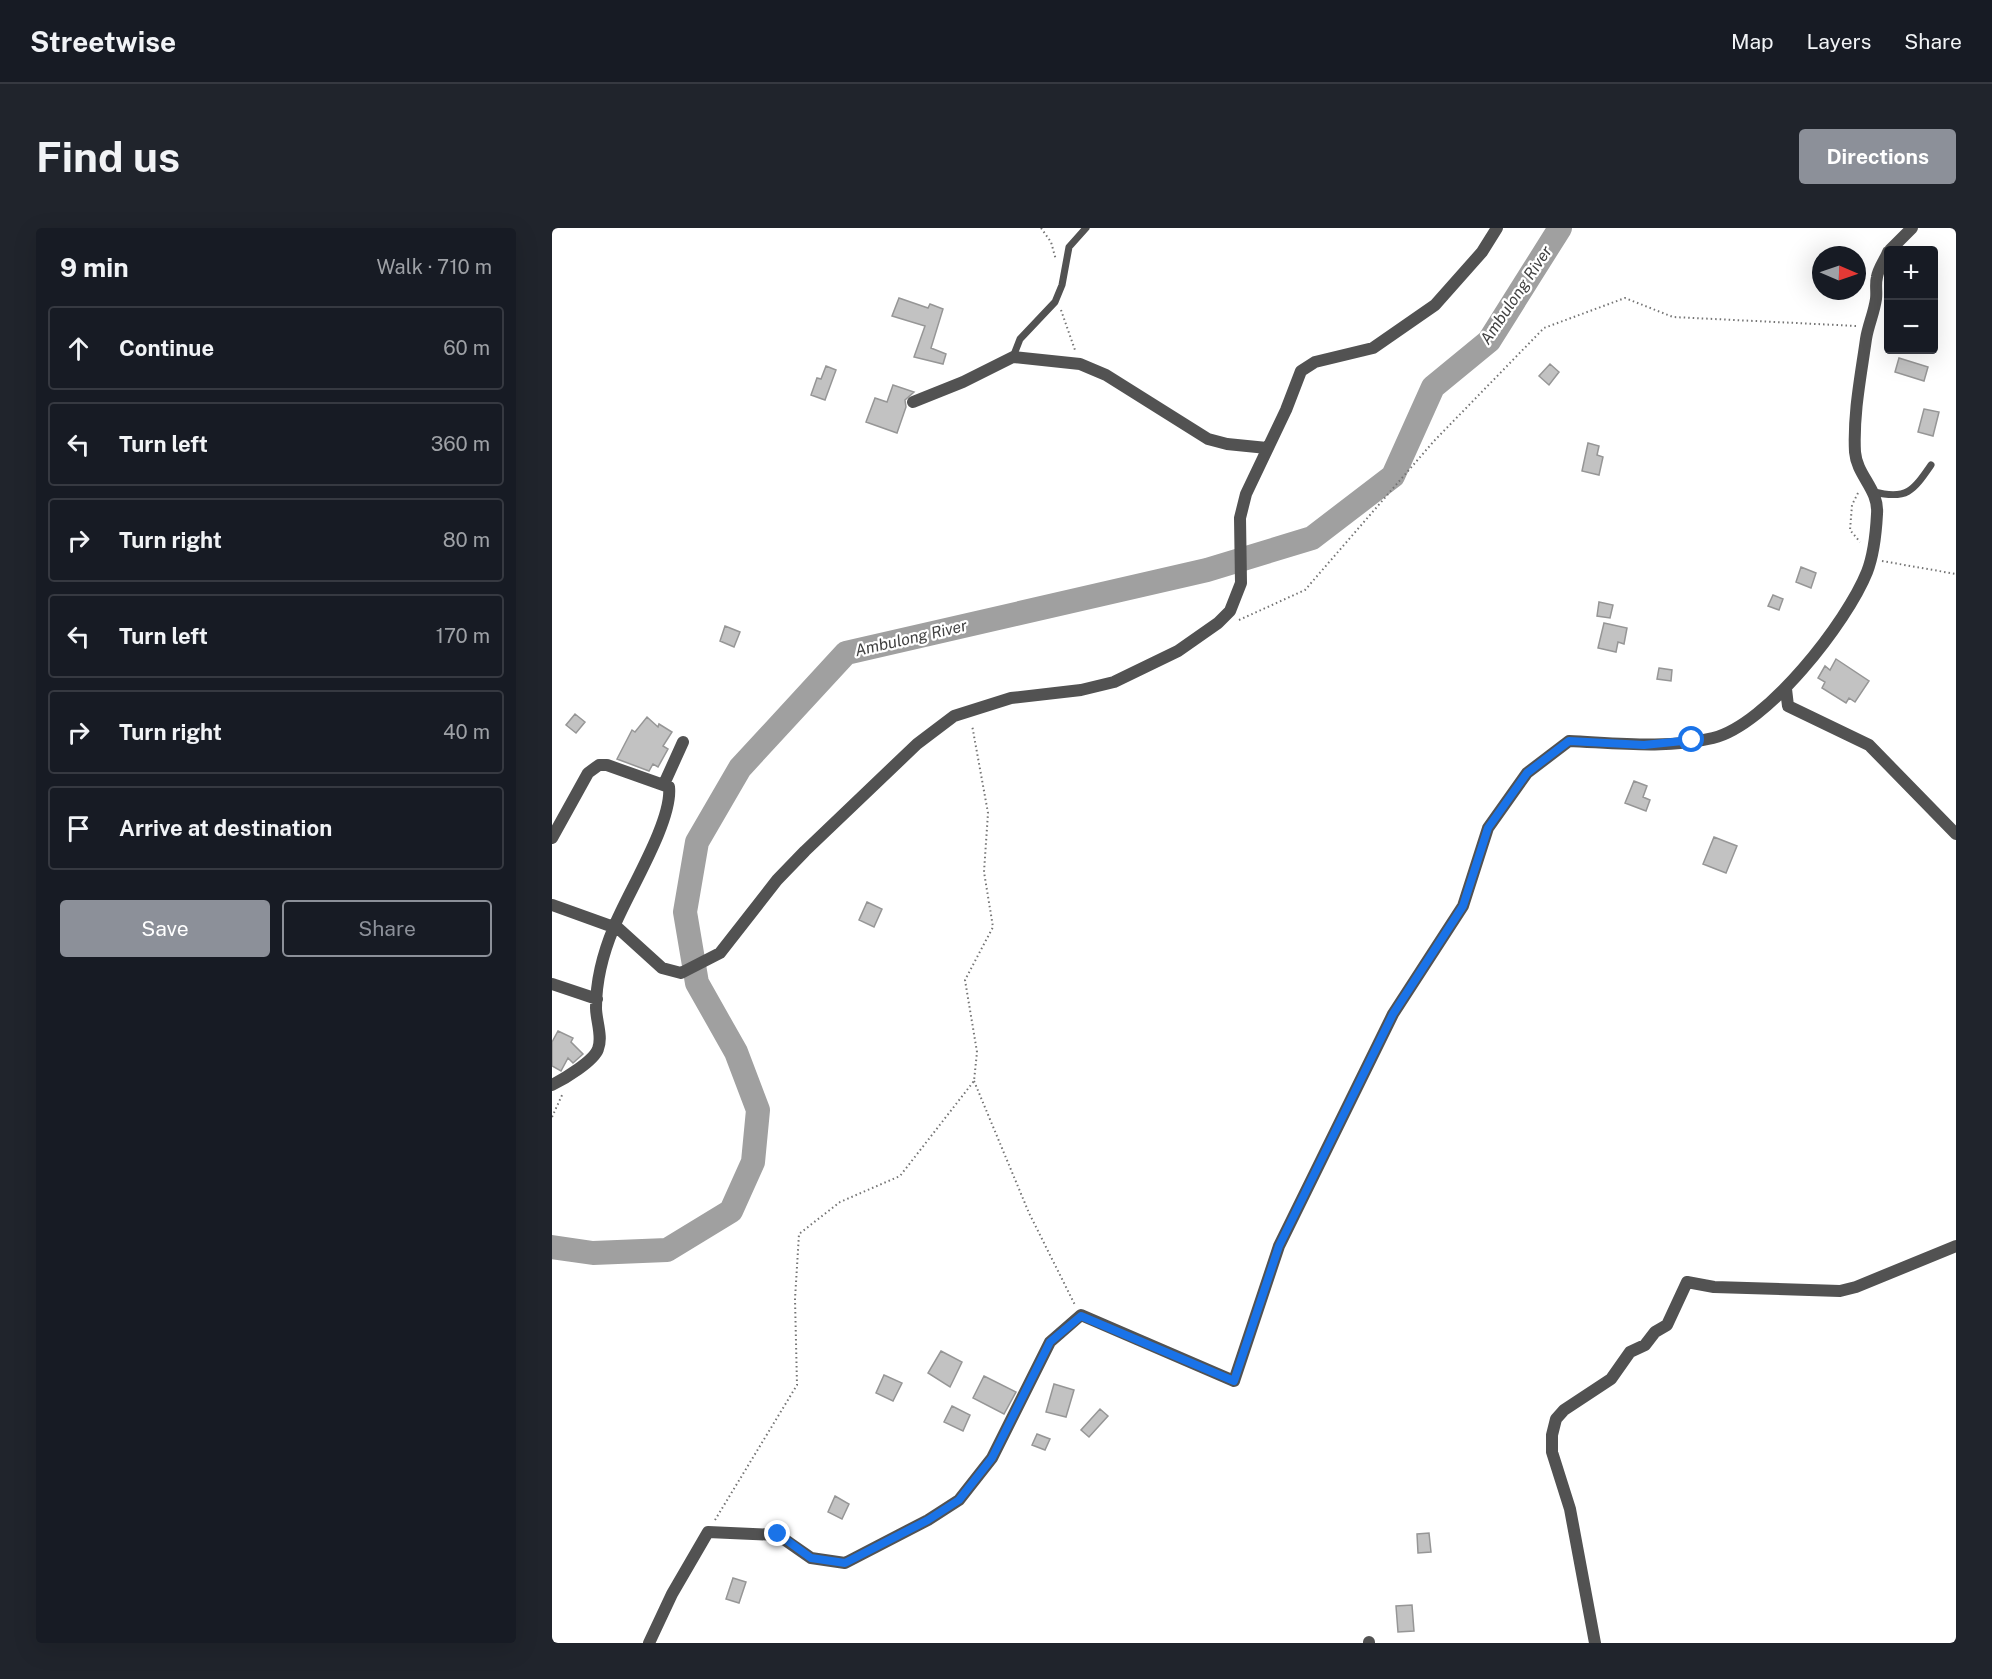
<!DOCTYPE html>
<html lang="en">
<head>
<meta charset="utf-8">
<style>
	:root { --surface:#171b24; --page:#20242c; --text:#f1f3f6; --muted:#9ea1a6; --line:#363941; --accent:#8c9099 }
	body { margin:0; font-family:"Public Sans",sans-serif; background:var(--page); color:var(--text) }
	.controls { position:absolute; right:18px; top:18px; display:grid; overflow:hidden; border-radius:6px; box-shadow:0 6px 24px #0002 }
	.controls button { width:54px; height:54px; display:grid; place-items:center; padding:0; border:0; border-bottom:2px solid var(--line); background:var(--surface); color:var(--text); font:30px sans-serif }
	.compass { position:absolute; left:1260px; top:18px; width:54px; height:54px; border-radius:50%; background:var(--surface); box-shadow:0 6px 24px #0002; rotate:92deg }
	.stop { position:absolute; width:18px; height:18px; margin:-14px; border:4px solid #1a73e8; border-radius:50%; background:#fff }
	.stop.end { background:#1a73e8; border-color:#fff; box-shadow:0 2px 6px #0008 }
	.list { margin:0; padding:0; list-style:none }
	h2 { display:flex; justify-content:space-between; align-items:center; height:78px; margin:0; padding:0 24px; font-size:26px }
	h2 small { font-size:20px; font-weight:400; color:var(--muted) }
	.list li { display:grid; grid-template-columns:39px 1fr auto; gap:18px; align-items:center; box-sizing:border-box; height:84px; margin:0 12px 12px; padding:0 12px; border:2px solid var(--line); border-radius:6px }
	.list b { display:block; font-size:22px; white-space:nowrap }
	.list em { font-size:20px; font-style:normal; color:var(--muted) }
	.actions { display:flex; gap:12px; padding:18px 24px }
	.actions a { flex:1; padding:14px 0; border:2px solid var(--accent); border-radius:6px; text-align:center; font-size:21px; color:var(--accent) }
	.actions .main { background:var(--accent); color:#fff }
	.icon { flex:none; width:33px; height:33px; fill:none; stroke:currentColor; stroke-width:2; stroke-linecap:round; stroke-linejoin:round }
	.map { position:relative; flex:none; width:1404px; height:1415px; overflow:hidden; border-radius:6px }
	header { display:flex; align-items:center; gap:36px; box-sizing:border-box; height:84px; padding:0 30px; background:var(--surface); border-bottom:2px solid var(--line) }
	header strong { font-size:28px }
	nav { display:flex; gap:33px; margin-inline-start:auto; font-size:21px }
	.intro { display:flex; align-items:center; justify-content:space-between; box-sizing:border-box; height:144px; padding:0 36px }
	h1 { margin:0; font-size:42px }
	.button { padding:15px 27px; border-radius:6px; background:var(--accent); color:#fff; font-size:21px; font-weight:700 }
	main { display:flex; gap:36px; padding:0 36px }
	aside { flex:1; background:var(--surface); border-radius:6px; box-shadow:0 6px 24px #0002 }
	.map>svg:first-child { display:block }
</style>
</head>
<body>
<header>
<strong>Streetwise</strong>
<nav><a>Map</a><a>Layers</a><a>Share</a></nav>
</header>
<div class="intro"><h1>Find us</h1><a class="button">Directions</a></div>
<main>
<aside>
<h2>9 min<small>Walk · 710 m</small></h2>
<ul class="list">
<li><svg class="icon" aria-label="ahead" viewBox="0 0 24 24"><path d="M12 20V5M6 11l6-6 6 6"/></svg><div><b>Continue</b></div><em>60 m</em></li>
<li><svg class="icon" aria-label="left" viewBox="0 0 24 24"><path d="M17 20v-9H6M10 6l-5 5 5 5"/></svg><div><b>Turn left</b></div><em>360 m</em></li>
<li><svg class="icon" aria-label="right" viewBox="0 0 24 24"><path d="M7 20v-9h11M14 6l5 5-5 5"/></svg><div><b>Turn right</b></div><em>80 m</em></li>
<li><svg class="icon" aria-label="left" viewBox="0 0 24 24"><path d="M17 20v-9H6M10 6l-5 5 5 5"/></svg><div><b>Turn left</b></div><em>170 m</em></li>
<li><svg class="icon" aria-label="right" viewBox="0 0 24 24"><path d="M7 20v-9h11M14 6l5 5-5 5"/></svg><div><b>Turn right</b></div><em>40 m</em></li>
<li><svg class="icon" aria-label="arrive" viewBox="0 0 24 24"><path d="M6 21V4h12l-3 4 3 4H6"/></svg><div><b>Arrive at destination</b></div></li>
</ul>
<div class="actions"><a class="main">Save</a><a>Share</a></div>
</aside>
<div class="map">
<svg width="1404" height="1415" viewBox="0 0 1404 1415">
	<rect width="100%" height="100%" fill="#fff"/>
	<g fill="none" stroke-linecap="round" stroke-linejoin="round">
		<path stroke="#a0a0a0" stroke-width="24" d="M 0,1019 L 41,1025 L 115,1022 L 179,983 L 201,934 L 206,882 L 184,824 L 145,755 L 133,684 L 145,614 L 188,540 L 294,425 L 655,342 L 760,310 L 841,248 L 881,159 L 937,113 L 1008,0"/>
	</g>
	<path fill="#c2c2c2" stroke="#969696" stroke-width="1.5" d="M 347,70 L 376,80 L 378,76 L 391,81 L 379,120 L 394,126 L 391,136 L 362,129 L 373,98 L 340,88 Z
		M 1347,130 L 1376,139 L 1372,153 L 1343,144 Z
		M 998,136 L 1007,144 L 997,157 L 987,148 Z
		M 274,138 L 284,142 L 273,172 L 259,167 L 265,150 L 269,151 Z
		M 341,157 L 362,164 L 353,172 L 354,179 L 345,205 L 314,194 L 323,170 L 335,174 Z
		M 1372,181 L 1387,184 L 1381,208 L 1366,204 Z
		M 1036,215 L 1047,218 L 1045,227 L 1051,229 L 1047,247 L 1030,243 Z
		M 1249,339 L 1264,345 L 1259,360 L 1244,354 Z
		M 1221,367 L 1231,371 L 1227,382 L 1216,378 Z
		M 1047,374 L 1061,377 L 1058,390 L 1045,388 Z
		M 1052,395 L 1075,400 L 1072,416 L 1066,414 L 1064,424 L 1046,420 Z
		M 173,398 L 188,404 L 182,419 L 168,413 Z
		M 1284,431 L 1317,453 L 1303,474 L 1297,470 L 1294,475 L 1270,460 L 1273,454 L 1266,450 L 1273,438 L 1278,442 Z
		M 1107,440 L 1120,442 L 1119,453 L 1105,451 Z
		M 23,486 L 33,494 L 24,505 L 14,497 Z
		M 95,489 L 106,499 L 107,496 L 120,504 L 111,518 L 116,521 L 106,539 L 101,536 L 97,543 L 65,531 L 80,502 L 83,504 Z
		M 1082,553 L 1095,558 L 1091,569 L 1098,572 L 1094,583 L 1073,575 Z
		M 1162,609 L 1185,618 L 1174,645 L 1151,636 Z
		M 315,674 L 330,681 L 322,699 L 307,692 Z
		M 6,803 L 21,810 L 19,814 L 31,826 L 21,835 L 16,830 L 9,843 L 0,838 L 0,814 Z
		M 389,1123 L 410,1134 L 398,1159 L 376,1145 Z
		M 332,1147 L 350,1155 L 341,1173 L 324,1165 Z
		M 432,1148 L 464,1164 L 452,1186 L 421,1170 Z
		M 502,1156 L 522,1162 L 514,1189 L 494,1184 Z
		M 400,1178 L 418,1187 L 411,1203 L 392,1194 Z
		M 548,1181 L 556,1188 L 537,1209 L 529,1202 Z
		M 485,1206 L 498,1211 L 493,1222 L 480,1217 Z
		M 283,1268 L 297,1276 L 290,1291 L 276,1284 Z
		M 877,1305 L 879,1324 L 866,1325 L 865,1306 Z
		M 181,1350 L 194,1354 L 187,1375 L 174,1371 Z
		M 860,1377 L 862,1403 L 846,1404 L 844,1378 Z"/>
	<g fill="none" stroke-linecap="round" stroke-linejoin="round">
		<path stroke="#747474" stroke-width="2" stroke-dasharray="1.5 3" stroke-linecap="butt" d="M 489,0 L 499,14 L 504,32
			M 509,82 L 523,122
			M 1306,265 L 1300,277 L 1298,302 L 1308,314
			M 1330,333 L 1404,346
			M 687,392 L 753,362 L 882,213 L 992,100 L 1073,70 L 1121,89 L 1305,98
			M 422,853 L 477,985 L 523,1077
			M 0,889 L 11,865
			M 163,1292 L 245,1157 L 243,1071 L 247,1006 L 288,974 L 348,948 L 422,853 L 425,824 L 413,752 L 441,699 L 432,644 L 436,585 L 420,497"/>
		<path stroke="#525252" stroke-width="7" d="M 461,129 L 468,111 L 503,74 L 510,57 L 517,19 L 534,0
			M 1322,264 C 1355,272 1361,263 1379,237"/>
		<path stroke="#525252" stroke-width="12" d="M 1338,22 L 1360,0
			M 361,174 L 411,154 L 461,129 L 528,136 L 554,147 L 656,211 L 675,216 L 715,220
			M 1234,461 L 1236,478 L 1317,517 L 1404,606
			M 112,556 L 131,514
			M 0,610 L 36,545 L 47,537 L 55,537 L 117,559 C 121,593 75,666 62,699 C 51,725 44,752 44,780 C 44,792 51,809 46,821 C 42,833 12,851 0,857
			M 0,677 L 67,701 L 110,740 L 129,745 L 168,725 L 225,652 L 253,623 L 365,516 L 402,488 L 459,470 L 529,462 L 562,454 L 626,423 L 666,395 L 678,383 L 689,355 L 688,290 L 694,266 L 734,182 L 749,143 L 763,134 L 821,120 L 883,77 L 930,24 L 945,0
			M 0,756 L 45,771
			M 97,1415 L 120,1366 L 156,1304 L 226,1307 L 259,1330 L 293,1335 L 376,1292 L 407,1272 L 440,1230 L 498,1114 L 529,1087 L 682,1153 L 727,1018 L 841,786 L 911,678 L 936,600 L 975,545 L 1017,513 C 1064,515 1115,521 1161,510 C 1215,497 1295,394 1315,344 C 1322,326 1324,305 1325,286 C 1327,261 1305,248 1303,224 C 1301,186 1309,147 1314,111 C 1316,98 1322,85 1324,71 C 1325,64 1323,56 1325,49 C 1326,41 1333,32 1336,24
			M 817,1415 L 817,1414
			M 1043,1415 L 1018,1281 L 1000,1224 L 1000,1207 L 1004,1191 L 1012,1182 L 1059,1151 L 1078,1124 L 1093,1117 L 1103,1104 L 1115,1097 L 1135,1054 L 1162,1059 L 1288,1063 L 1304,1059 L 1404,1018"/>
	</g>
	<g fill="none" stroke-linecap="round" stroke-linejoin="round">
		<path stroke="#1a73e8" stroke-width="8" d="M 226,1306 L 259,1330 L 293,1335 L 376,1292 L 407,1272 L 440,1230 L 498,1114 L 529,1088 L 682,1153 L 727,1018 L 841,786 L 911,678 L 936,600 L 975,545 L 1017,513 L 1092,517 L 1140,512"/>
	</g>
	<g text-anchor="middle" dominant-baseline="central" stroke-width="4.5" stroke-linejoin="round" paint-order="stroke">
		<g font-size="16" font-style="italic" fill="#414141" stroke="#fff">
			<text transform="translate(964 67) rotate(-56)">Ambulong River</text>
			<text transform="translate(359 410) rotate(-13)">Ambulong River</text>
		</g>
	</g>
</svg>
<div class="controls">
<button>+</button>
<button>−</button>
</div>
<svg class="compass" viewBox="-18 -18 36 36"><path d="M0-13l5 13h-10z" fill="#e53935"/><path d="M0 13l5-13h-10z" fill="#9ea1a6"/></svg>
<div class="stop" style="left:1140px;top:512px"></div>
<div class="stop end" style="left:226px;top:1306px"></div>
</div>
</main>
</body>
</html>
